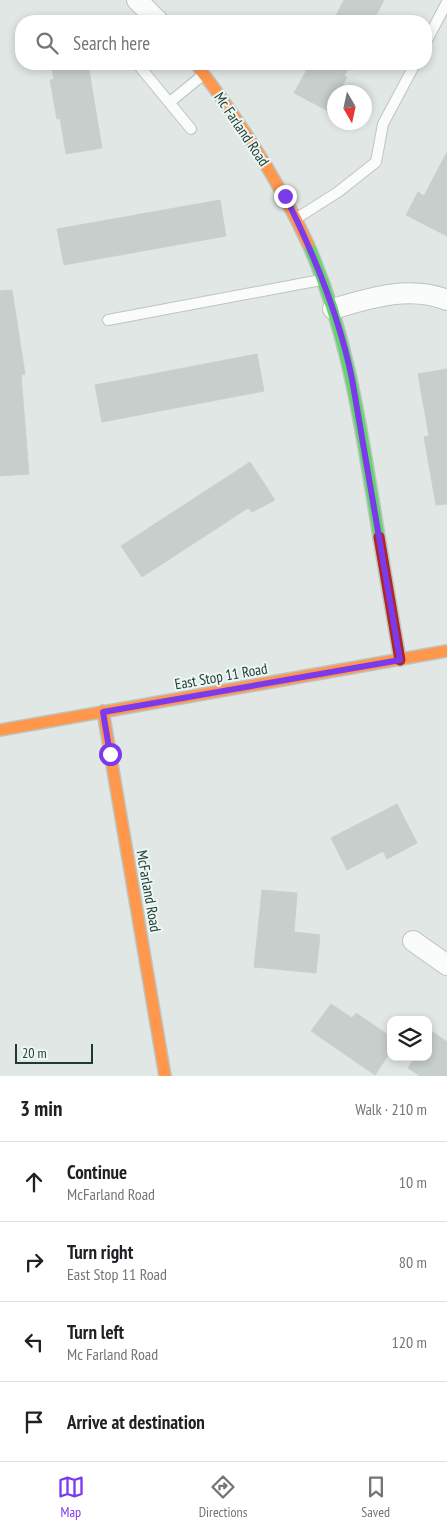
<!DOCTYPE html>
<html lang="en">
<head>
<meta charset="utf-8">
<style>
	:root { --surface:#fff; --page:#f6f6f6; --text:#202124; --muted:#757577; --line:#e0e0e0; --accent:#7c3aed }
	body { margin:0; font-family:"PT Sans Narrow",sans-serif; background:var(--page); color:var(--text) }
	.controls { position:absolute; right:15px; bottom:15px; display:grid; overflow:hidden; border-radius:10px; box-shadow:0 2px 8px #0003 }
	.controls button { width:45px; height:45px; display:grid; place-items:center; padding:0; border:0; border-bottom:1px solid var(--line); background:var(--surface); color:var(--text); font:25px sans-serif }
	.compass { position:absolute; left:327px; top:85px; width:45px; height:45px; border-radius:50%; background:var(--surface); box-shadow:0 2px 8px #0003; rotate:171deg }
	.scale { position:absolute; left:15px; bottom:12px; width:78px; box-sizing:border-box; padding-left:5px; border:2px solid #1e3a36; border-top:0; font-size:14px; line-height:18px; white-space:nowrap; color:#1e3a36; -webkit-text-stroke:4px #edf7f3; paint-order:stroke }
	.stop { position:absolute; width:15px; height:15px; margin:-11px; border:4px solid #7c3aed; border-radius:50%; background:#fff }
	.stop.end { background:#7c3aed; border-color:#fff; box-shadow:0 1px 5px #0008 }
	.list { margin:0; padding:0; list-style:none }
	h2 { display:flex; justify-content:space-between; align-items:center; height:65px; margin:0; padding:0 20px; font-size:21px }
	h2 small { font-size:16px; font-weight:400; color:var(--muted) }
	.list li { display:grid; grid-template-columns:32px 1fr auto; gap:15px; align-items:center; box-sizing:border-box; height:80px; padding:0 20px; border-top:1px solid var(--line) }
	.list b { display:block; font-size:19px; white-space:nowrap }
	.list p { margin:0; font-size:16px; white-space:nowrap; color:var(--muted) }
	.list em { font-size:16px; font-style:normal; color:var(--muted) }
	.icon { flex:none; width:28px; height:28px; fill:none; stroke:currentColor; stroke-width:2; stroke-linecap:round; stroke-linejoin:round }
	.map { position:relative; flex:none; width:447px; height:1076px; overflow:hidden }
	.search { position:absolute; background:var(--surface); box-shadow:0 2px 8px #0003; left:15px; right:15px; top:15px; height:55px; display:flex; align-items:center; gap:12px; box-sizing:border-box; padding:0 18px; border-radius:20px; color:var(--muted); font-size:19px }
	.sheet { height:385px; background:var(--surface) }
	nav { display:flex; justify-content:space-around; align-items:center; box-sizing:border-box; height:70px; border-top:1px solid var(--line); background:var(--surface); font-size:14px; color:var(--muted) }
	nav a { display:grid; justify-items:center; gap:2px }
	nav .on { color:var(--accent) }
	.map>svg:first-child { display:block }
</style>
</head>
<body>
<div class="map">
<svg width="447" height="1076" viewBox="0 0 447 1076">
	<rect width="100%" height="100%" fill="#e0e7e5"/>
	<path fill="#c7cecc" stroke="#c9d0ce" d="M 344,0 L 384,0 L 373,21 L 333,21 Z
		M 51,64 L 88,64 L 102,148 L 66,154 L 60,118 L 57,119 L 50,80 L 54,79 Z
		M 310,64 L 351,64 L 344,76 L 347,77 L 339,92 L 334,92 L 334,114 L 294,93 Z
		M 447,152 L 447,236 L 406,215 L 418,192 L 424,196 Z
		M 220,200 L 226,236 L 64,265 L 57,229 Z
		M 12,290 L 25,374 L 21,375 L 29,474 L 0,476 L 0,291 Z
		M 257,354 L 264,391 L 102,422 L 95,385 Z
		M 447,369 L 447,504 L 436,505 L 424,437 L 429,436 L 418,374 Z
		M 250,462 L 275,500 L 252,512 L 248,508 L 142,577 L 121,546 Z
		M 397,804 L 417,843 L 387,859 L 383,851 L 347,870 L 331,838 Z
		M 262,890 L 297,893 L 294,932 L 320,935 L 316,973 L 254,967 Z
		M 331,1004 L 352,1018 L 356,1013 L 391,1037 L 391,1051 L 375,1075 L 311,1031 Z
		M 433,1032 L 447,1042 L 447,1076 L 420,1076 L 408,1068 L 415,1057 L 428,1057 L 428,1038 Z"/>
	<g fill="none" stroke-linecap="round" stroke-linejoin="round">
		<defs>
			<path id="lane" d="M 426,42 L 447,2
				M 140,67 L 191,129
				M 170,102 L 203,75
				M 297,218 L 338,192 L 376,162 L 383,124 L 415,64
				M 108,320 L 321,280"/>
			<path id="street" d="M 137,0 L 158,21
				M 333,309 C 370,298 410,285 447,300
				M 413,941 L 447,965"/>
			<path id="fast" d="M 308,244 C 350,339 362,435 379,537"/>
			<path id="slow" d="M 196,64 C 240,121 278,179 308,244
				M 103,711 L 165,1076
				M 0,730 L 447,651"/>
			<path id="jam" d="M 379,537 L 400,660"/>
		</defs>
		<use href="#lane" stroke="#bdc4c2" stroke-width="12"/>
		<use href="#street" stroke="#bdc4c2" stroke-width="22"/>
		<use href="#fast" stroke="#bcc5c2" stroke-width="14"/>
		<use href="#slow" stroke="#bcc5c2" stroke-width="14"/>
		<use href="#jam" stroke="#bcc5c2" stroke-width="14"/>
		<use href="#lane" stroke="#fafbfb" stroke-width="10"/>
		<use href="#street" stroke="#fafbfb" stroke-width="20"/>
		<use href="#fast" stroke="#63d668" stroke-width="11"/>
		<use href="#slow" stroke="#ff974d" stroke-width="11"/>
		<use href="#jam" stroke="#b3261e" stroke-width="11"/>
	</g>
	<g fill="none" stroke-linecap="round" stroke-linejoin="round">
		<path stroke="#7c3aed" stroke-width="6" d="M 110,754 L 103,712 L 400,660 L 352,379 C 339,315 314,254 285,196"/>
	</g>
	<g text-anchor="middle" dominant-baseline="central" stroke-width="4" stroke-linejoin="round" paint-order="stroke">
		<g font-size="15" fill="#1e3a36" stroke="#edf7f3">
			<text transform="translate(242 129) rotate(56)">Mc Farland Road</text>
			<text transform="translate(221 676) rotate(-10)">East Stop 11 Road</text>
			<text transform="translate(149 891) rotate(80)">McFarland Road</text>
		</g>
	</g>
</svg>
<div class="controls">
<button><svg class="icon" aria-label="layers" viewBox="0 0 24 24"><path d="M12 4l9 5-9 5-9-5zM3 14l9 5 9-5"/></svg></button>
</div>
<svg class="compass" viewBox="-18 -18 36 36"><path d="M0-13l5 13h-10z" fill="#e53935"/><path d="M0 13l5-13h-10z" fill="#757577"/></svg>
<div class="scale">20 m</div>
<div class="stop" style="left:110px;top:754px"></div>
<div class="stop end" style="left:285px;top:196px"></div>
<div class="search"><svg class="icon" aria-label="search" viewBox="0 0 24 24"><circle cx="10" cy="10" r="6"/><path d="M15 15l6 6"/></svg>Search here</div>
</div>
<section class="sheet">
<h2>3 min<small>Walk · 210 m</small></h2>
<ul class="list">
<li><svg class="icon" aria-label="ahead" viewBox="0 0 24 24"><path d="M12 20V5M6 11l6-6 6 6"/></svg><div><b>Continue</b><p>McFarland Road</p></div><em>10 m</em></li>
<li><svg class="icon" aria-label="right" viewBox="0 0 24 24"><path d="M7 20v-9h11M14 6l5 5-5 5"/></svg><div><b>Turn right</b><p>East Stop 11 Road</p></div><em>80 m</em></li>
<li><svg class="icon" aria-label="left" viewBox="0 0 24 24"><path d="M17 20v-9H6M10 6l-5 5 5 5"/></svg><div><b>Turn left</b><p>Mc Farland Road</p></div><em>120 m</em></li>
<li><svg class="icon" aria-label="arrive" viewBox="0 0 24 24"><path d="M6 21V4h12l-3 4 3 4H6"/></svg><div><b>Arrive at destination</b></div></li>
</ul>
</section>
<nav>
<a class="on"><svg class="icon" aria-label="map" viewBox="0 0 24 24"><path d="M3 6l6-2 6 2 6-2v14l-6 2-6-2-6 2zM9 4v14M15 6v14"/></svg>Map</a>
<a><svg class="icon" aria-label="directions" viewBox="0 0 24 24"><path d="M12 3l9 9-9 9-9-9zM9 14v-3h6M13 9l2 2-2 2"/></svg>Directions</a>
<a><svg class="icon" aria-label="saved" viewBox="0 0 24 24"><path d="M7 4h10v16l-5-4-5 4z"/></svg>Saved</a>
</nav>
</body>
</html>
